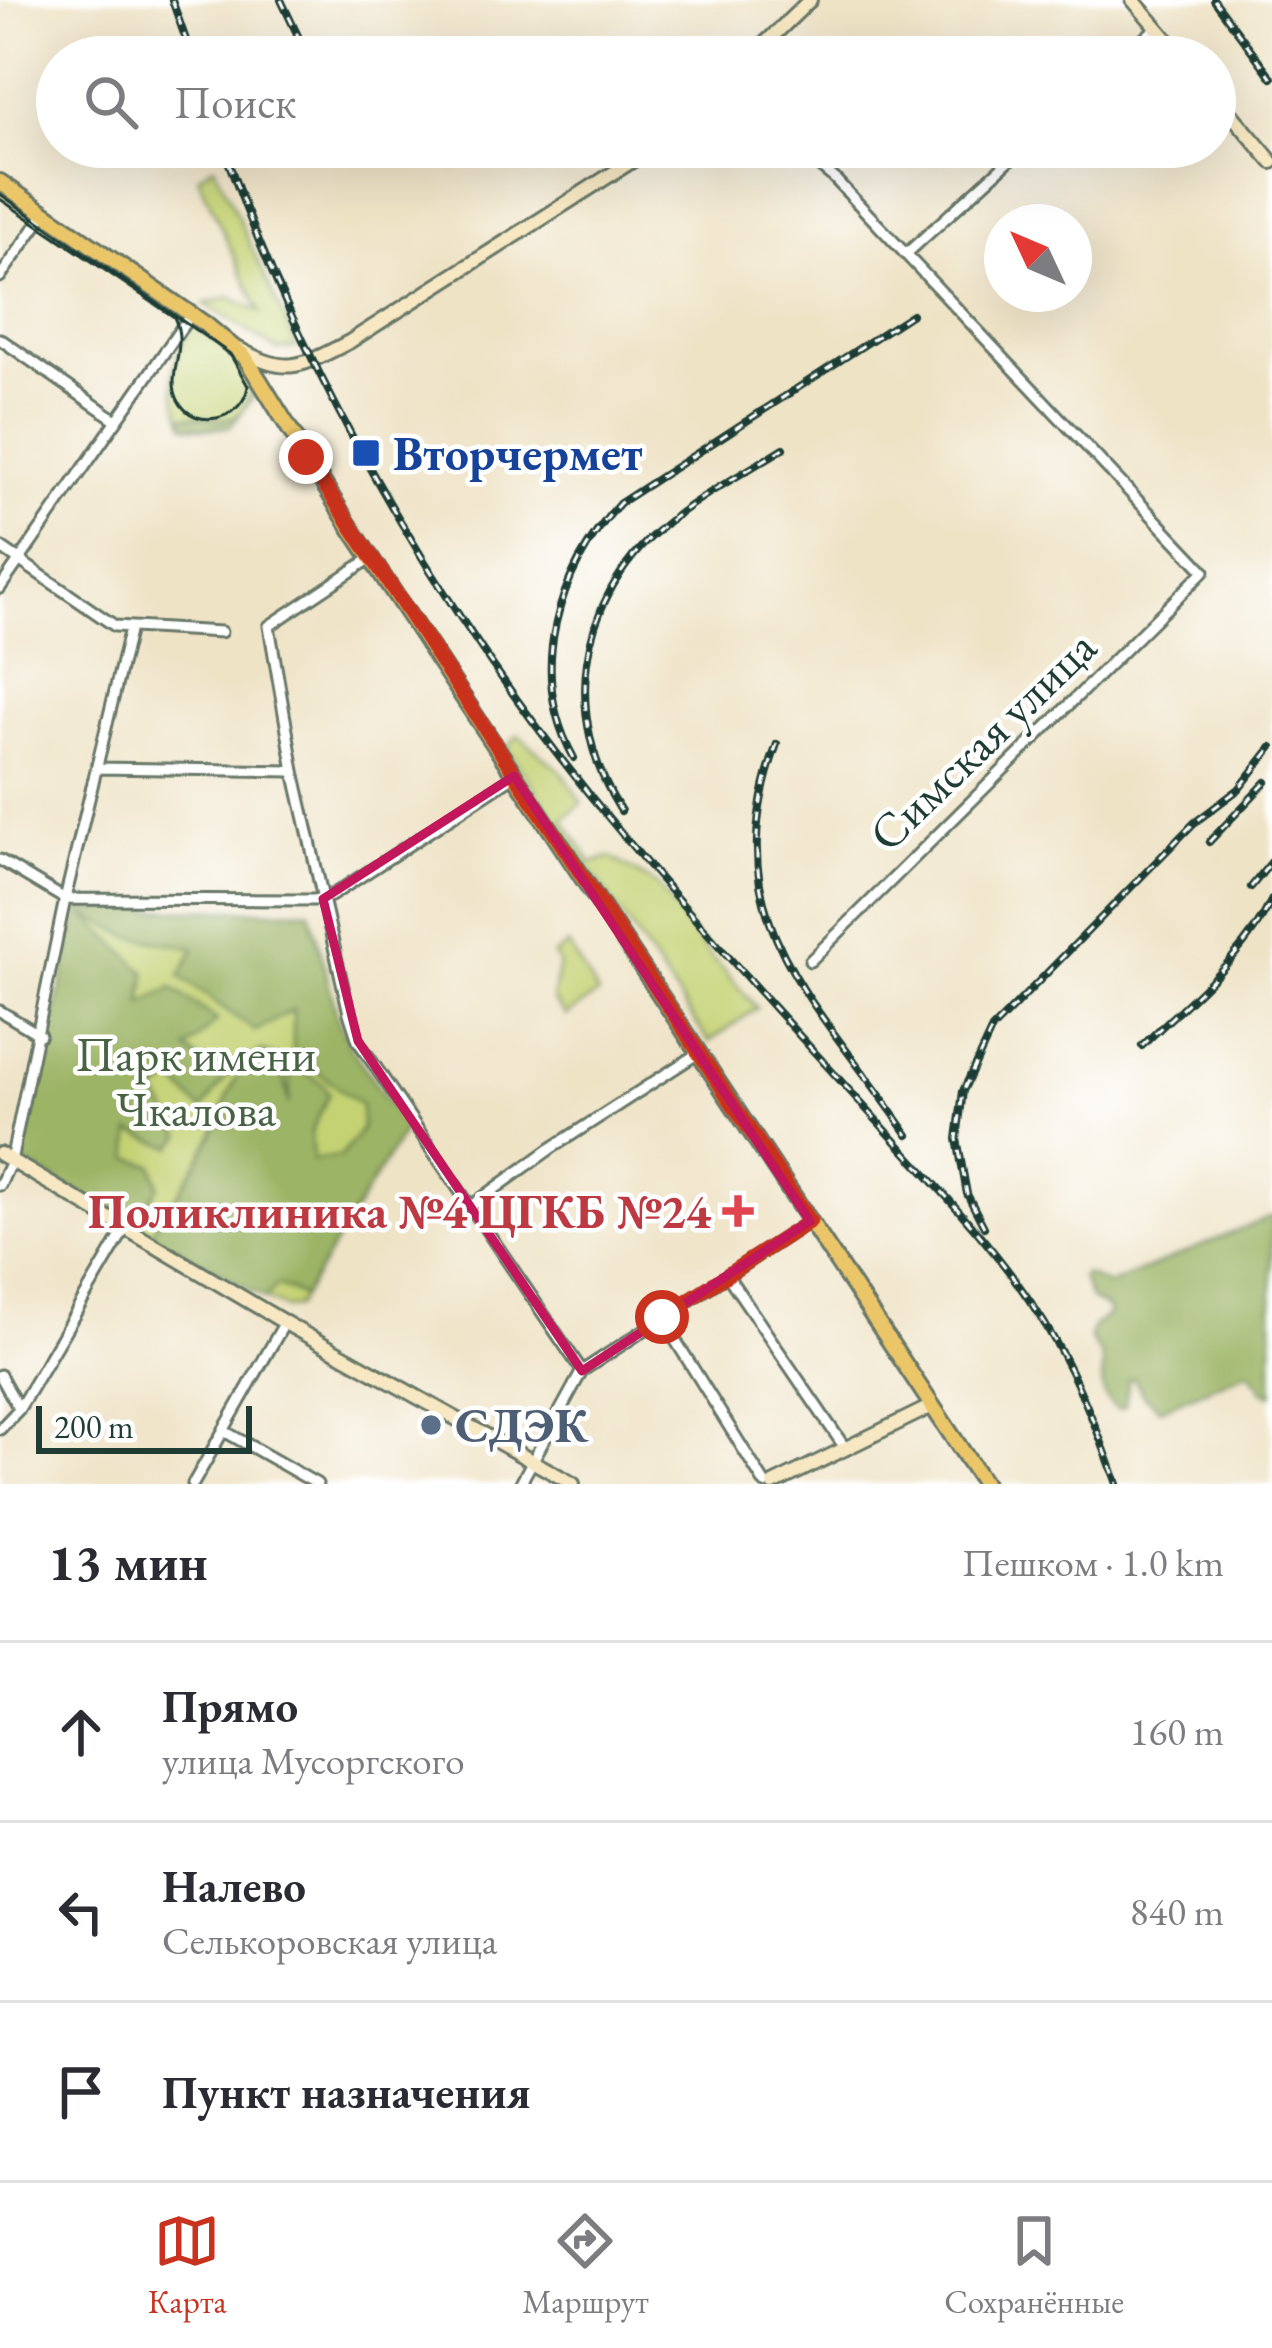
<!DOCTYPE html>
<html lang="ru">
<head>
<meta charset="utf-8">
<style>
	:root { --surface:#fff; --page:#f2f2f3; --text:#2b2b33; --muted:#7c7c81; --line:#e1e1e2; --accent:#c8321e }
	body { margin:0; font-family:"EB Garamond",serif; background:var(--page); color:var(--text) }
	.compass { position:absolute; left:984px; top:204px; width:108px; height:108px; border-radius:50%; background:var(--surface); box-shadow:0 12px 48px #0002; rotate:314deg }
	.scale { position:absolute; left:36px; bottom:30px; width:216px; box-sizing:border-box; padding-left:12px; border:6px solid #1f3d34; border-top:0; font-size:33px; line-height:42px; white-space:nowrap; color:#1f3d34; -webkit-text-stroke:9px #fff; paint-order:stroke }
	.stop { position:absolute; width:36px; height:36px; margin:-27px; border:9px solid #c8321e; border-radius:50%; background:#fff }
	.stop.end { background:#c8321e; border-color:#fff; box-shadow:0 3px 12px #0008 }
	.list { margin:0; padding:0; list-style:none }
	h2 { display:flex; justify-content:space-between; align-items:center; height:156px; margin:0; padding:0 48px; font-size:51px }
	h2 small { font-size:39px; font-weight:400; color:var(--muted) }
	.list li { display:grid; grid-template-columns:78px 1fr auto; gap:36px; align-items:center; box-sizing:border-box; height:180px; padding:0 48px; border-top:3px solid var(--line) }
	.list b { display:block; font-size:45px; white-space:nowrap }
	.list p { margin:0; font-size:39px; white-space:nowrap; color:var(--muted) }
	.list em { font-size:39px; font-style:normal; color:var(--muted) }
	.icon { flex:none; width:66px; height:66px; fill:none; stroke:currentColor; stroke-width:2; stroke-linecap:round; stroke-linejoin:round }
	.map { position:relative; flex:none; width:1272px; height:1484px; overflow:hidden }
	.search { position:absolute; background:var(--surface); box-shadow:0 12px 48px #0002; left:36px; right:36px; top:36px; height:132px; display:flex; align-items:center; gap:30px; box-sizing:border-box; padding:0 42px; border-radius:66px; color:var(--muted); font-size:45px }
	.sheet { height:696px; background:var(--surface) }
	nav { display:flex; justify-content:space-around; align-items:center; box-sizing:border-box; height:168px; border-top:3px solid var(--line); background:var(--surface); font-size:33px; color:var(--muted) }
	nav a { display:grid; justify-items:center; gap:6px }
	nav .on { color:var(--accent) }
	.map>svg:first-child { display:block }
</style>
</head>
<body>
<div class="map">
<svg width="1272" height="1484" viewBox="0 0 1272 1484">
	<rect width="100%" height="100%" fill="#fff"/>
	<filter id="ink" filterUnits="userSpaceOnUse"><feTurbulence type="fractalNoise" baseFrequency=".00833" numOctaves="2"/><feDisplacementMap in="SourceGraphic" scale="24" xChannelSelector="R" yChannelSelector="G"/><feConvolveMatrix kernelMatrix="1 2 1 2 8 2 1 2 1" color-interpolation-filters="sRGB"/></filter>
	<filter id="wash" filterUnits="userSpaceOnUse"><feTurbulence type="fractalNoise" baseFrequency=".004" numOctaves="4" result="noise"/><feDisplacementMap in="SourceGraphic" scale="48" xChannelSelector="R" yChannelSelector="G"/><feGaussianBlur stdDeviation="2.7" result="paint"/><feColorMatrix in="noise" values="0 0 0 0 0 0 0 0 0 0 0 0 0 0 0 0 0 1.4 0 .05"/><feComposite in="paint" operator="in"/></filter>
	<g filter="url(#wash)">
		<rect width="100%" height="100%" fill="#efe3c6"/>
		<path fill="#c5d273" stroke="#728854" stroke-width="3" d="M 214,165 L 297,347 L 277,350 L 205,304 L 230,297 L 260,312 L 198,177 Z
			M 194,324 L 238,359 L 252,381 C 245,437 215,413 182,417 C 168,381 170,355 194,324 Z
			M 518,735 L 562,772 L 582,803 L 563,819 L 592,863 L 610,857 L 658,886 L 701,945 L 757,1008 L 709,1042 L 507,748 Z
			M 79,909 L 310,911 L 338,1019 L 349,1045 L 406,1127 L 296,1307 L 285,1308 L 265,1299 L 21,1161 Z
			M 568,945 L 598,994 L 566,1016 L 552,999 L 559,965 L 554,955 Z"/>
		<path fill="#9cb465" stroke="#5e784c" stroke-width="3" d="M 252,381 L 256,388 L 254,397 L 230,427 L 204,429 L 185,425 L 182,417 C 214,413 244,438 252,381 Z
			M 79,909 L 310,911 L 338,1019 L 349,1045 L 406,1127 L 303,1296 L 277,1285 L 265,1299 L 150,1233 C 173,1204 193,1171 211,1138 C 226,1108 231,1069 262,1051 L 281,1059 L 289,1104 L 291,1062 L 324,1085 L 329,1094 L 311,1132 L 313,1160 L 341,1156 L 362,1128 L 361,1105 L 293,1053 L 293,1010 L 255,1031 L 180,976 L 195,948 L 129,936 L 84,914 L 146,973 L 142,1004 L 172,988 L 217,1020 L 187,1050 L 210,1068 L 223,1058 L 233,1068 L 202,1110 L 174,1081 L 156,1092 L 182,1136 L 172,1147 L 131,1132 L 130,1158 L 153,1165 L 159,1186 L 134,1224 L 21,1161 Z
			M 1272,1216 L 1272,1395 L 1263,1391 L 1249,1371 L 1160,1409 L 1143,1395 L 1134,1378 L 1128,1380 L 1125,1407 L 1117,1409 C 1091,1389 1109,1374 1100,1354 C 1097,1348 1092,1344 1090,1337 L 1094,1326 L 1109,1315 L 1106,1307 L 1091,1299 L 1082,1278 L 1084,1274 L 1109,1285 Z"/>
	</g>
	<g filter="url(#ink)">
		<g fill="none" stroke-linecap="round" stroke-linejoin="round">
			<defs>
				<path id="street" d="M 1123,57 L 1157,27
					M 796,147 L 834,178 L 1204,571 L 810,961
					M 906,254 L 1024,147
					M 0,277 L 45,213
					M 0,339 L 116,420
					M 0,547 L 115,626 L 221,632
					M 371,558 L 269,626 L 294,771 L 349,1013 L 358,1041 L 582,1371
					M 0,588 L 191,314
					M 97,768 L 294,771
					M 0,860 L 65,899 L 314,900 L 331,896 L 514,776
					M 0,1011 L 40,1035
					M 0,1185 L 11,1161 L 65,899 L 130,628
					M 471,1206 L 550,1149 L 700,1052
					M 727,1275 L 845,1448
					M 661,1317 L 765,1484
					M 0,1375 L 19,1409
					M 0,1429 L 19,1409 L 126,1227
					M 224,1431 L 317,1484
					M 193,1484 L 285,1322
					M 520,1484 L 582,1371 L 810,1221"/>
				<path id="secondary" d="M 1133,0 L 1182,57
					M 751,57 L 810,0
					M 1215,95 L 1272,162
					M 239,349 C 289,377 301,366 349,342 L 654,147
					M 0,1154 L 294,1328 L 573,1484
					M 773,1484 L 932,1406"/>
				<path id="primary" d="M 0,182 L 205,324 L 245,357 L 349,525 L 984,1484"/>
			</defs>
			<use href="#street" stroke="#687767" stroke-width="15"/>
			<use href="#secondary" stroke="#687767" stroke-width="18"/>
			<use href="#primary" stroke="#687767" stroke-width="20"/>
			<use href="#street" stroke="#fff" stroke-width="9"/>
			<use href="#secondary" stroke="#f7e8c3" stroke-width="12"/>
			<use href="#primary" stroke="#ebc669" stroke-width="14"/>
			<path stroke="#1f3d34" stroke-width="3" d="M 0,194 L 230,354 L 248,386 C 244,419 195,433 178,400 C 165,374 189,349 174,317 L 0,199"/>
			<defs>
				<path id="rail" d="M 172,0 L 192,57
					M 281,0 L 308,57
					M 1214,0 L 1272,78
					M 223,147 C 308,390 460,644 627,840 C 709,937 795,1031 880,1124 C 942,1192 1011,1262 1056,1343 C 1081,1387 1100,1436 1117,1484
					M 777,744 C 712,921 817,1000 908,1135
					M 574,758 C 526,671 558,571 620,503 L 912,314
					M 621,811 C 562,718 576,601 661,528 C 697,497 743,474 784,448
					M 1209,842 L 1266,782
					M 1251,887 L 1272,861
					M 1142,1046 C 1187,1001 1245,957 1272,899
					M 984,1227 L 967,1194 L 957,1139 L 963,1091 L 992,1029 L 1194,823 L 1239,789 L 1272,747"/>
			</defs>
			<use href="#rail" stroke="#1f3d34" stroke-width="8"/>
			<use href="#rail" stroke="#fff" stroke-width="3" stroke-dasharray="9" stroke-linecap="butt"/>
		</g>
	</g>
	<g fill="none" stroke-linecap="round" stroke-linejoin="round" filter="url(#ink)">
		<path stroke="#c8321e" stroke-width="15" d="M 306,457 L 810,1221 L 662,1317"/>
	</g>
	<path fill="none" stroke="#c2185b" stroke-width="9" stroke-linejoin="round" d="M 514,776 L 810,1221 L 582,1371 L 358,1041 L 323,899 Z"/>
	<rect fill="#1a4fb4" stroke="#fff" stroke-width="4.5" x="351" y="438" width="30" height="30" rx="6"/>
	<path fill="#e0444e" stroke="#fff" stroke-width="4.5" d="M732 1193h12v12h12v12h-12v12h-12v-12h-12v-12h12z"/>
	<circle fill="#5c6f8a" stroke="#fff" stroke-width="4.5" cx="431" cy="1425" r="12"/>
	<g text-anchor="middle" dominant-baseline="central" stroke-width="9" stroke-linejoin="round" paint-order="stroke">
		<g font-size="48" font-weight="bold" fill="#164399" stroke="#fff" text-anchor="start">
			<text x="393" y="453">Вторчермет</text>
		</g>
		<g font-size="48" fill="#1f3d34" stroke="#fff">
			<text transform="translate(982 740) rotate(-44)">Симская улица</text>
		</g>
		<g font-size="48" fill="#486244" stroke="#fff">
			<text x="196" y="1054">Парк имени<tspan x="196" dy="55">Чкалова</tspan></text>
		</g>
		<g font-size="48" font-weight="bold" fill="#be3a42" stroke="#fff" text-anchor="end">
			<text x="711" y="1211">Поликлиника №4 ЦГКБ №24</text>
		</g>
		<g font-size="48" font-weight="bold" fill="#4e5e75" stroke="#fff" text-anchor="start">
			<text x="455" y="1425">СДЭК</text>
		</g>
	</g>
</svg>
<svg class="compass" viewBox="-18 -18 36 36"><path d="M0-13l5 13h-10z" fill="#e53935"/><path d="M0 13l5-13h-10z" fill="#7c7c81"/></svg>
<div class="scale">200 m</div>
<div class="stop" style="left:662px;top:1317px"></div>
<div class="stop end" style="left:306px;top:457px"></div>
<div class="search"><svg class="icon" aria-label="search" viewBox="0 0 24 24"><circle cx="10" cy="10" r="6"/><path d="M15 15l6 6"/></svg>Поиск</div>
</div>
<section class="sheet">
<h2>13 мин<small>Пешком · 1.0 km</small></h2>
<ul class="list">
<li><svg class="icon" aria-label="ahead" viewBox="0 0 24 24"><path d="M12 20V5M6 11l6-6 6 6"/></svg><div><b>Прямо</b><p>улица Мусоргского</p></div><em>160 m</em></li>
<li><svg class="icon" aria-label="left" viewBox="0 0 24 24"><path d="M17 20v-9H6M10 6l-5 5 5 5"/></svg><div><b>Налево</b><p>Селькоровская улица</p></div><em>840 m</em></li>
<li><svg class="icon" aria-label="arrive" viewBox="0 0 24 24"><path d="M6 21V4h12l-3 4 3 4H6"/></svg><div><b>Пункт назначения</b></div></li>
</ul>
</section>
<nav>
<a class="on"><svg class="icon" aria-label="map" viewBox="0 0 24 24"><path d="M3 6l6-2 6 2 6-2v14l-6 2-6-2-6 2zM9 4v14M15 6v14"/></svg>Карта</a>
<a><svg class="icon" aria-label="directions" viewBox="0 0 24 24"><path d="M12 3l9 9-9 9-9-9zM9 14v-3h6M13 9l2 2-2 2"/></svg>Маршрут</a>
<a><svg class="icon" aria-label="saved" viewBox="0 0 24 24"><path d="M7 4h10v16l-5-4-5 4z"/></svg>Сохранённые</a>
</nav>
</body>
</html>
